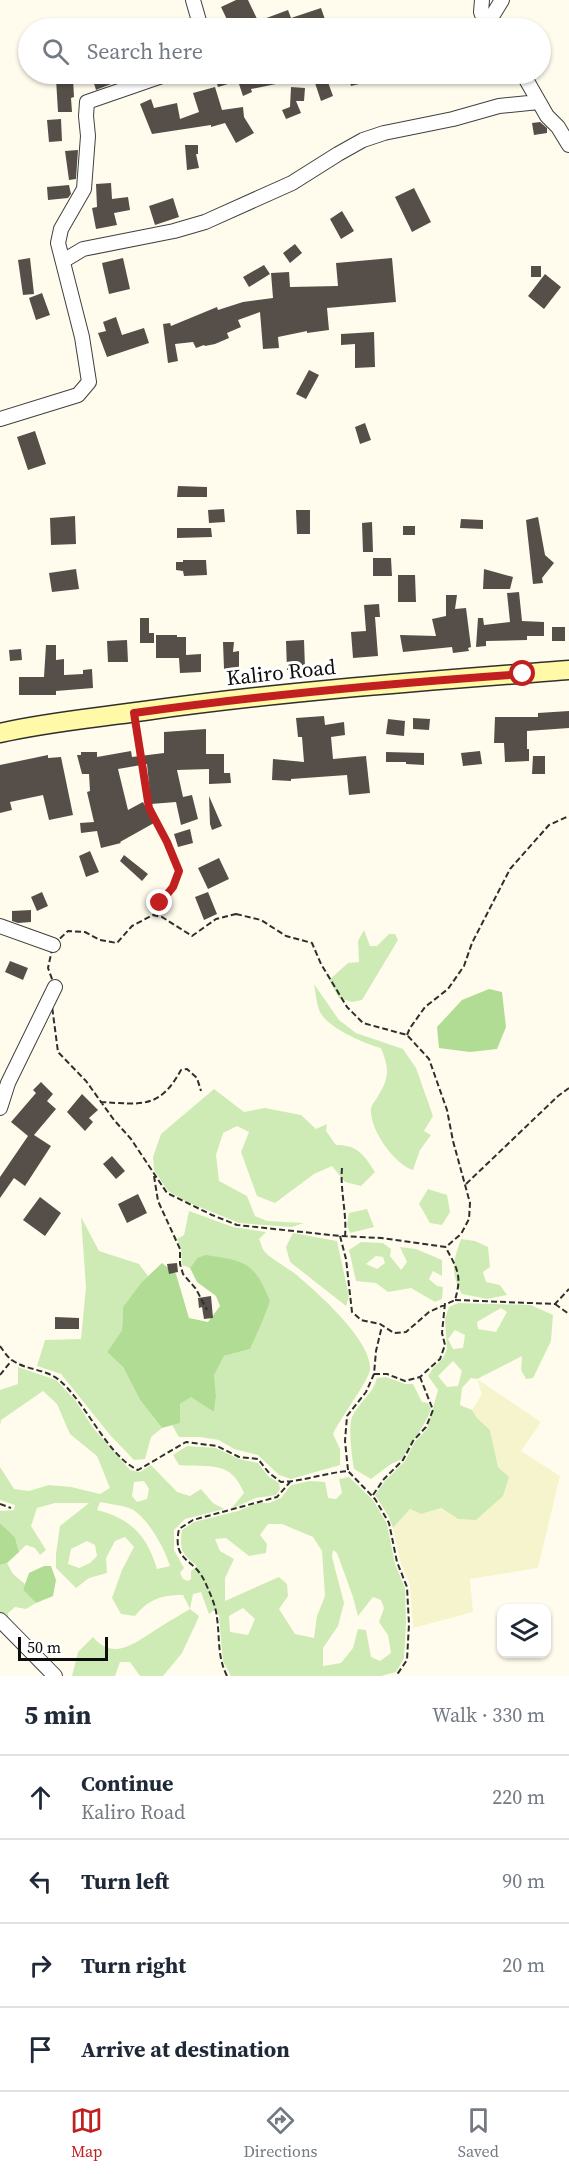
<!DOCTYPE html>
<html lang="en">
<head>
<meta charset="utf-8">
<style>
	:root { --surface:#fff; --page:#f2f2f3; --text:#1f2937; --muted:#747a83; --line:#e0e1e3; --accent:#c22020 }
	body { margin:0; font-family:"Source Serif 4",serif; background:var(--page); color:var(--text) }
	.controls { position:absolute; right:18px; bottom:18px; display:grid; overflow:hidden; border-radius:12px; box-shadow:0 2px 4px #0004 }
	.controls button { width:54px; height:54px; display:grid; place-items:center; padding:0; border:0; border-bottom:2px solid var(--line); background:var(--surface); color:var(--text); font:30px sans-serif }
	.scale { position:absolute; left:18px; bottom:15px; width:90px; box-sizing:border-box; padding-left:6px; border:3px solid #0d0d0d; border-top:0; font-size:16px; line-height:21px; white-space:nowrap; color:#0d0d0d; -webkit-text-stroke:4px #fff; paint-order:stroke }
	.stop { position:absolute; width:18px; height:18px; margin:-14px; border:4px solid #c22020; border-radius:50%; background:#fff }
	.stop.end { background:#c22020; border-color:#fff; box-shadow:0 2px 6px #0008 }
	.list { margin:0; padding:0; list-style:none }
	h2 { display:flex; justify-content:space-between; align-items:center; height:78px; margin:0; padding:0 24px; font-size:26px }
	h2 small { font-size:20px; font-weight:400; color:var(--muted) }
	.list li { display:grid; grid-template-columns:39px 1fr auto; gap:18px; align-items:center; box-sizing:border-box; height:84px; padding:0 24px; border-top:2px solid var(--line) }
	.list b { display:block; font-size:22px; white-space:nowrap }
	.list p { margin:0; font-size:20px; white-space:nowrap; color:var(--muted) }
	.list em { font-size:20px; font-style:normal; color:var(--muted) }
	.icon { flex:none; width:33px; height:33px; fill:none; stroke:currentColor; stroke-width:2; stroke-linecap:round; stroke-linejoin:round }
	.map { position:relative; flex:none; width:569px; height:1676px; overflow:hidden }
	.search { position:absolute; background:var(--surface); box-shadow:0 2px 4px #0004; left:18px; right:18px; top:18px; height:66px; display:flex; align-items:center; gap:15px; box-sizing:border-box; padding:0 21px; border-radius:33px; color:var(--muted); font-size:22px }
	.sheet { height:414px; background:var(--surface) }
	nav { display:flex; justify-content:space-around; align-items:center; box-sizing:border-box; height:84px; border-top:2px solid var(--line); background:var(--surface); font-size:16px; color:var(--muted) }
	nav a { display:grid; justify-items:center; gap:3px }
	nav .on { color:var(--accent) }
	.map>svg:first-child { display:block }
</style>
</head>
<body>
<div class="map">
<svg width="569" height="1676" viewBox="0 0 569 1676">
	<rect width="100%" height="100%" fill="#fffced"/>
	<path fill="#f6f4cc" d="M 477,1379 L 541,1422 L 521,1451 L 560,1476 L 538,1568 L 470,1579 L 473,1612 L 413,1628 L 410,1585 L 400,1561 L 393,1528 L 410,1509 L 421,1514 L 440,1508 L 458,1519 L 509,1477 L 498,1467 L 490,1430 L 477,1418 L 472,1410 L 482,1394 Z"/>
	<path fill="#cfebb5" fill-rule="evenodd" d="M 364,930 L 370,946 L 377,946 L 389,934 L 395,934 L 398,940 L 362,1000 L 352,1002 L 339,998 L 329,980 L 348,963 L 359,962 L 358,941 Z
		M 314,984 L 339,1020 L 356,1033 L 403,1049 L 416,1068 L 433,1116 L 424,1131 L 431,1135 L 420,1150 L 413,1170 C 394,1164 369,1129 371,1108 C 372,1104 376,1100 378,1096 C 390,1077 389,1068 381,1048 C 365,1044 328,1028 320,1012 C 316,1004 316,993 314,984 Z
		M 214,1089 L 244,1112 L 265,1108 L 301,1115 L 316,1129 L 327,1124 L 326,1131 L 336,1145 C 358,1145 364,1155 375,1172 L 361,1186 L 345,1182 L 332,1166 L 314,1174 L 275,1203 L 257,1196 L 241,1152 L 249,1132 L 237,1126 L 223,1133 L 216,1155 L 219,1181 L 247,1196 L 255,1216 L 267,1221 L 304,1223 L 292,1227 L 239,1223 L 185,1201 L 168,1191 L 154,1170 L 153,1157 L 161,1134 Z
		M 428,1189 L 447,1195 L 450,1212 L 442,1225 L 430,1223 L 419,1204 Z
		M 367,1209 L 374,1227 L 350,1233 L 347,1225 L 349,1213 Z
		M 189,1211 L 233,1227 L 266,1232 L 259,1239 C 261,1243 262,1249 265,1252 C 271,1259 290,1269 299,1277 C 319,1294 373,1342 370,1370 C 369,1380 339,1420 333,1434 L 340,1449 L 340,1465 L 291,1479 L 279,1475 L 258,1455 L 234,1449 L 219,1440 L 200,1437 L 179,1437 L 172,1425 L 179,1423 L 180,1404 L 191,1396 L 214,1412 L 216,1397 L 213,1375 L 224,1356 L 250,1349 L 197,1258 L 190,1268 L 182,1265 L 181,1248 L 177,1239 L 184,1235 Z
		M 81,1217 L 99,1251 L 139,1264 L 148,1276 L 123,1307 L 122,1330 L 107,1352 L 123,1367 L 140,1400 L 162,1428 L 151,1437 L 145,1459 L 134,1460 L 110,1435 L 61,1374 L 37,1366 L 45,1340 L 81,1339 L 86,1287 Z
		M 293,1233 L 337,1241 L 349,1296 L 346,1306 L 290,1262 L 286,1247 Z
		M 461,1239 L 475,1241 L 488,1247 L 490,1267 L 483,1272 L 486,1282 L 500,1285 L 507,1295 L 487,1299 L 462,1294 C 450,1272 453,1262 461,1239 Z
		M 361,1242 L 383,1243 L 391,1249 L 390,1256 L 401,1270 L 407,1262 L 400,1247 L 416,1249 L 442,1260 L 442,1276 L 433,1271 L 429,1279 L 437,1286 L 443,1287 L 442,1299 L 435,1302 L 411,1288 L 388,1292 L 376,1283 L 356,1281 L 349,1250 ZM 376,1256 L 383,1257 L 385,1263 L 377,1269 L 366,1264 Z
		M 458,1303 L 531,1305 L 553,1315 L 551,1341 L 533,1378 L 526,1379 L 521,1370 L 522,1356 L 477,1379 L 471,1378 L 462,1388 L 460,1405 L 472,1410 L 477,1418 L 490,1430 L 498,1467 L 509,1477 L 503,1496 L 476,1520 L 458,1519 L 441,1508 L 421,1514 L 410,1509 L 393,1528 L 388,1515 L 375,1495 L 385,1481 L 405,1461 L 414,1443 L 427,1429 L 438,1390 L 428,1376 L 433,1368 L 443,1358 L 447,1349 L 445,1319 L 449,1307 ZM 501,1308 L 507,1312 L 496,1332 L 478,1329 L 477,1322 ZM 455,1330 L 465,1335 L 463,1348 L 453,1349 L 448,1339 ZM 453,1361 L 462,1371 L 458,1386 L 447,1387 L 438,1376 Z
		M 18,1367 L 56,1380 L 75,1400 L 94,1429 L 130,1470 L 140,1472 L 151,1465 L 177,1492 L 190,1496 L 201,1489 L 213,1503 L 224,1509 L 185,1519 L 174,1530 L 174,1550 L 184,1568 L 180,1573 L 183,1579 L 188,1581 L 191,1579 L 191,1571 L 197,1566 C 182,1554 179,1550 182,1530 L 194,1522 L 238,1511 L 258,1503 L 269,1503 L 281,1498 L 291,1485 L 310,1481 L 325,1482 L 328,1498 L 336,1499 L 342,1493 L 339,1479 L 349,1477 L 373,1500 L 387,1524 L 395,1564 L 405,1588 L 406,1624 L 404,1658 L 396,1672 L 381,1676 L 231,1676 L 223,1661 L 219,1616 L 216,1609 L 209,1614 L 201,1592 L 193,1594 L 190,1609 L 199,1616 L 197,1621 L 182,1653 L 163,1676 L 140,1676 L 130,1662 L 120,1662 L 115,1676 L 72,1676 L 78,1652 L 93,1637 C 114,1662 136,1642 157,1629 C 167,1622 179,1616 190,1609 L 183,1595 C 161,1595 149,1599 135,1616 L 121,1614 L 112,1598 L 122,1570 L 134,1547 L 125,1537 L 115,1541 L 106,1558 L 107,1573 L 89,1578 L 76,1588 L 56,1568 L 56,1554 L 60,1526 L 89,1503 L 55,1503 L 37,1508 L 31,1526 L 46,1550 L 40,1555 L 35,1548 L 26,1545 L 19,1552 L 15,1537 L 0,1523 L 0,1511 L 14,1510 L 15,1505 L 0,1500 L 0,1467 L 14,1489 L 29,1491 L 49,1485 L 71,1487 L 100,1494 L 110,1488 L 97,1456 L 70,1434 L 57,1404 L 43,1391 L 1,1420 L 0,1426 L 0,1390 L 18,1384 ZM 144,1481 L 149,1489 L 147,1499 L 137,1502 L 132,1496 L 134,1482 ZM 100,1502 C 109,1504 120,1505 129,1508 C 146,1514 165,1549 170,1566 L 157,1569 C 147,1536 132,1519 97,1510 ZM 268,1524 L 282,1524 L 313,1537 L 322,1551 L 325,1596 L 317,1616 L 314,1638 L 295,1634 L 279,1609 L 288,1596 L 287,1584 L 279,1577 L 225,1601 L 225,1578 L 234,1559 L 220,1551 L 215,1539 L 226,1538 L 249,1556 L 266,1553 L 267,1544 L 260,1535 ZM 87,1541 L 95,1545 L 97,1556 L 90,1563 L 79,1568 L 68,1564 L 71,1549 ZM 333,1550 L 337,1553 L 353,1597 L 358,1616 L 373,1597 L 381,1600 L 384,1608 L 379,1622 L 388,1635 L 391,1653 L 380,1661 L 371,1657 L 366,1630 L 358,1629 L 353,1648 L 341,1663 L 323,1666 L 323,1648 L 338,1626 L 344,1603 L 332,1557 ZM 243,1608 L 255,1619 L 248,1635 L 230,1632 L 229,1616 Z
		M 386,1377 L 405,1384 L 413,1384 L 422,1402 L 428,1403 L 431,1409 C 424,1429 412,1440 402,1459 L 391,1464 L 371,1479 L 354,1469 C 352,1457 348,1428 352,1417 C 358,1403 373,1394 377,1378 Z
		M 187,1446 L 216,1448 L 239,1459 L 258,1463 L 268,1476 L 279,1483 L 280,1489 L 276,1495 L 256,1498 L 231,1509 L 244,1493 C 230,1459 210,1468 179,1465 L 173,1455 Z
		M 7,1563 L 13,1574 L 25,1584 L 23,1590 L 36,1603 L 26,1609 L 15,1607 L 8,1613 L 9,1625 L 0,1616 L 0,1565 Z"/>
	<path fill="#b1dc94" d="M 489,989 L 502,992 L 506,1027 L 497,1049 L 470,1052 L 439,1048 L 437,1027 L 462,1000 Z
		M 206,1255 C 246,1261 254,1262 270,1301 L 262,1322 L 250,1349 L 224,1356 L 214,1375 L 216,1397 L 214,1412 L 191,1397 L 180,1404 L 180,1423 L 162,1428 L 140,1400 L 123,1367 L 107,1352 L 122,1330 L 123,1307 L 142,1282 L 162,1263 L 176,1274 L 189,1318 L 208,1322 L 220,1306 L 216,1296 L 197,1282 L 190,1268 L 197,1258 Z
		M 0,1523 L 15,1537 L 19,1552 L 7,1563 L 0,1565 Z
		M 44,1566 L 51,1566 L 56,1580 L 53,1596 L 36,1603 L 23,1590 L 29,1573 Z"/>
	<path fill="#564f49" d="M 236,0 L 248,0 L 258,21 L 240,28 L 231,28 L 221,7 Z
		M 321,8 L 328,28 L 264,28 L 261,20 L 288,10 L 291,18 Z
		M 104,74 L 136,74 L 96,90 L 92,77 Z
		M 214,74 L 274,74 L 276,84 L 251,89 L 252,92 L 243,96 L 238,81 L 218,87 Z
		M 312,74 L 325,74 L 333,96 L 321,101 Z
		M 348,74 L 387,74 L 387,77 L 351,86 Z
		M 73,78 L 74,97 L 71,98 L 72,112 L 58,112 L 56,79 Z
		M 215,87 L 222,110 L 243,107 L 244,117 L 254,133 L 236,143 L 225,123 L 211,127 L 211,125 L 152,134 L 140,104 L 151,99 L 154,108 L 177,103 L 180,119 L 199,112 L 193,93 Z
		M 291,87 L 305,88 L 304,101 L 296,101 L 301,113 L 286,119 L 282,110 L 290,107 Z
		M 61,119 L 62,141 L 49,142 L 47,120 Z
		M 540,122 L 547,128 L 547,133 L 534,135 L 532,123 Z
		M 185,145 L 198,145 L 198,154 L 196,154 L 199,168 L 187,170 Z
		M 78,150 L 76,179 L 69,180 L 65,151 Z
		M 111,183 L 112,199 L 128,197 L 130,210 L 114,213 L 117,225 L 96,229 L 92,208 L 97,207 L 96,184 Z
		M 69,185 L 71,194 L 68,198 L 48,200 L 47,187 Z
		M 414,188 L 431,222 L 412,232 L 395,197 Z
		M 173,198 L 179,217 L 155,225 L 149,206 Z
		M 342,211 L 354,231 L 341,239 L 330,219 Z
		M 295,244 L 302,253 L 290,263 L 283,253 Z
		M 30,258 L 34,294 L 23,295 L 18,260 Z
		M 123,258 L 130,289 L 109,294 L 102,263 Z
		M 392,258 L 396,302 L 327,308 L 329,330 L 307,333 L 307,331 L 278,337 L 279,348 L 263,349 L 260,312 L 238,320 L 241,327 L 227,333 L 229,338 L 215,344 L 205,346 L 204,345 L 196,348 L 193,342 L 175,344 L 178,361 L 168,363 L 163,324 L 170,323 L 171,326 L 217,307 L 218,310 L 243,302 L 273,298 L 271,273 L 289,272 L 290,287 L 338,286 L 336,263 Z
		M 264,265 L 270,274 L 249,287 L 243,277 Z
		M 531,266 L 541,266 L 541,277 L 531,277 Z
		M 545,274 L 561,287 L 544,309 L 528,296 Z
		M 42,293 L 50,315 L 36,320 L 29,298 Z
		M 116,317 L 122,335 L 144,328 L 149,343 L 107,357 L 98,333 L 106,331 L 103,322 Z
		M 374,332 L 375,367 L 355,368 L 355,344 L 341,345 L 341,334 Z
		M 309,370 L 319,375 L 306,399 L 296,394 Z
		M 365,423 L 371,440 L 360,444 L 355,427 Z
		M 35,431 L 46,464 L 28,470 L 17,437 Z
		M 178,486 L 207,487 L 207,497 L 177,497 Z
		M 224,509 L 225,522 L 209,523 L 208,510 Z
		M 296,510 L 310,510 L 310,534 L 297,534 Z
		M 75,516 L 76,544 L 51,545 L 50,518 Z
		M 538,517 L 545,555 L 554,563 L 542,578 L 543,583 L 533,584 L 526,520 Z
		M 461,519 L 483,520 L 483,529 L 460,528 Z
		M 372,522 L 373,552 L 363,552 L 362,523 Z
		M 403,526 L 415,526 L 415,535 L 403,535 Z
		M 177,528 L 211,528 L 212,537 L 177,538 Z
		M 373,558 L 391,558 L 392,576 L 373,576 Z
		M 183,560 L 206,560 L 207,575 L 184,576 L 183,571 L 176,570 L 176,562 L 183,562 Z
		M 76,569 L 79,589 L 52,592 L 49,573 Z
		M 484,569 L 513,577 L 510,589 L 483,589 Z
		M 398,575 L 415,575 L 416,602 L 398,602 Z
		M 519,592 L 522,621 L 544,622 L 544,636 L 527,636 L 527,640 L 486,641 L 486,646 L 476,647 L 478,618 L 483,618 L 484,625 L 510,622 L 507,593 Z
		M 446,595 L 457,595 L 455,609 L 466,608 L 471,647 L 468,648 L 469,651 L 453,653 L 452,647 L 403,652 L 400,635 L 436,636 L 432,619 L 446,616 Z
		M 379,604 L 380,617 L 375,617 L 378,656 L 353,658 L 351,632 L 366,631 L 364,605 Z
		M 140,618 L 149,618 L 149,633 L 154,633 L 154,643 L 140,643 Z
		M 552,627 L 565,627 L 565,641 L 552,641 Z
		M 156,635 L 177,635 L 177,637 L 186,637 L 186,655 L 201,654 L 201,672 L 180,673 L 179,658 L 156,658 Z
		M 127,640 L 128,662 L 108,662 L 107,641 Z
		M 304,640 L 305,668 L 287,670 L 286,641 Z
		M 223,642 L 234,642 L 233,652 L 239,651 L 239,669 L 224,669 Z
		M 46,645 L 56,645 L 56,660 L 64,659 L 64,675 L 83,674 L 83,670 L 92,669 L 93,688 L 56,691 L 56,695 L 19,695 L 19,677 L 44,677 Z
		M 21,649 L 22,660 L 10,661 L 9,650 Z
		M 569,711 L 569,728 L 527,731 L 527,749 L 529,749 L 529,761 L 505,762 L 504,743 L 494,743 L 495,717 L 538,717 L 538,713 Z
		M 324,716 L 325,725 L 344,722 L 345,735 L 331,737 L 333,759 L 366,756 L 370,793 L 349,795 L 347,775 L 291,779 L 291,781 L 272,780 L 273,759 L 304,762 L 302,737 L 298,737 L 296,718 Z
		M 413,718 L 430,719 L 429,730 L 413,729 Z
		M 388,719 L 405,721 L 404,736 L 386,734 Z
		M 206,729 L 206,754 L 224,754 L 224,773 L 230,773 L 231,783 L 209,784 L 209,769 L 177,770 L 183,797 L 192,795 L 198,819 L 181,825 L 176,802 L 151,804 L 147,764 L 118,769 L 128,810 L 143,802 L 154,823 L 120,842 L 121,843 L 101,848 L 97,831 L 81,833 L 80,823 L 94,822 L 87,792 L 90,791 L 89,774 L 82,774 L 77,755 L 81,755 L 81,752 L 97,752 L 97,757 L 131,751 L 132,757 L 164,753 L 164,732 Z
		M 480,751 L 482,764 L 463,766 L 461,753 Z
		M 386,752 L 424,753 L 424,765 L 406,764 L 406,762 L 386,762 Z
		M 48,755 L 48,758 L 61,757 L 73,815 L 49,820 L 43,795 L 10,802 L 12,810 L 0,813 L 0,765 Z
		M 533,756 L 545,756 L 545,774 L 532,774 Z
		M 209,796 L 222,826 L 212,830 L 210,824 Z
		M 190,829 L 193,843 L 178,847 L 174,834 Z
		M 90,851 L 99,872 L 86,877 L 79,856 Z
		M 124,855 L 148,874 L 142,881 L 120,861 Z
		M 219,858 L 229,879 L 208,889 L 198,868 Z
		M 42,892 L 48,906 L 37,911 L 31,897 Z
		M 208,892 L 217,914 L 204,920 L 195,897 Z
		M 31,910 L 31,922 L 18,923 L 12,921 L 12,911 Z
		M 10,961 L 28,968 L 23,980 L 5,972 Z
		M 41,1082 L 53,1094 L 47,1101 L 56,1109 L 34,1135 L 51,1146 L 25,1186 L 14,1178 L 0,1198 L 0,1177 L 28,1136 L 11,1122 L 36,1093 L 33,1090 Z
		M 82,1094 L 98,1110 L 89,1118 L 93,1122 L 85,1131 L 67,1112 Z
		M 112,1156 L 125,1171 L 116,1179 L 103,1164 Z
		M 138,1194 L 147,1213 L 127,1223 L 118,1204 Z
		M 40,1197 L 61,1213 L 45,1236 L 23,1220 Z
		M 177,1263 L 178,1272 L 169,1274 L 167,1264 Z
		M 211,1296 L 213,1318 L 204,1319 L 202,1307 L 199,1308 L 198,1298 Z
		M 55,1317 L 79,1318 L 79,1329 L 55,1329 Z"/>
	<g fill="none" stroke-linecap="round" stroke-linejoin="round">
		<defs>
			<path id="street" d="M 193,0 L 201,28
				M 482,0 L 481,12 L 487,28
				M 478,28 L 486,26 L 502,0
				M 523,74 L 547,116 L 558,127 L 569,145
				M 63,261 L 83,249 L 174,231 L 205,222 L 292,183 L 338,154 L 363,140 L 384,133 L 453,119 L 499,106 L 539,102
				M 0,419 L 78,395 L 89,382 L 82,337 L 58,243 L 61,229 L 84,189 L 88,136 L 86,116 L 87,102 L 168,74
				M 0,926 L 53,945
				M 0,1108 L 8,1083 L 55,987
				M 0,1620 L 55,1676"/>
			<path id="secondary" d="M 0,733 C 48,722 95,718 144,711 C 285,691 427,681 569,670"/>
		</defs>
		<use href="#street" stroke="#404040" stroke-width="16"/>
		<use href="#secondary" stroke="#2f2f2f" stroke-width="21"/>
		<path stroke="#2f2f2f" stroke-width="2" stroke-dasharray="6 3" stroke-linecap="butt" d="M 136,727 L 149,808 L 167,842 L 179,871 L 173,887 L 154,914
			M 236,914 L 261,920 L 286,936 L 312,943 L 321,964 L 347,1007 L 363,1023 L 407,1035 L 429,1059 L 447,1110 L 453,1141 L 470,1203 L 469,1219 L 461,1234 L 446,1247 L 381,1238 L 340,1236 L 237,1225 L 212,1215 L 167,1193 L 131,1139 L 114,1120 L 86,1081 L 58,1052 L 52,1006 L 55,987 L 48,968 L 53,945 L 68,931 L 85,932 L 100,940 L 117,943 L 132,926 L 153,915 L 162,917 L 192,936 L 216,919 Z
			M 407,1035 L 410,1028 L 425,1007 L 448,989 L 464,966 L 472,943 L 510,869 L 549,825 L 569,816
			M 100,1102 C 141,1104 159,1110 181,1070 L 187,1069 L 197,1078 L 201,1091
			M 342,1168 C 340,1191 347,1213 345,1237
			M 154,1176 L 158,1201 L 180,1249 L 180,1264 L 183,1274 L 196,1289 L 207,1310
			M 466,1184 L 558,1096 L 569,1088
			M 340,1236 L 346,1259 L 352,1312 L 361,1320 L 380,1324 L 394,1333 L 406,1332 L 429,1312 L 455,1300 C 462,1276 458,1270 446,1248
			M 455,1300 L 555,1304 L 569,1289
			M 555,1304 L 569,1314
			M 0,1346 C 3,1350 7,1357 12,1360 C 25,1370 46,1369 59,1380 C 86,1402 107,1456 138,1470 L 186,1442 L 217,1446 L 239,1457 L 258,1459 L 269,1473 L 281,1482 C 304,1481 325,1473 348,1471 L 375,1499 L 389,1523 L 397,1562 L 407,1587 L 409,1624 L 407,1660 L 396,1676
			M 374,1374 L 387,1374 L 405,1381 L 420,1377 L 440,1359 L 445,1345 L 442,1333 L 445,1303
			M 0,1375 L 12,1360
			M 348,1470 L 345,1441 L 347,1416 L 366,1392 L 374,1374 L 376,1351 L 382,1326
			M 373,1495 L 384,1479 L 403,1460 L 413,1441 L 426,1427 L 433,1410 L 420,1377
			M 0,1504 L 11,1508
			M 227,1676 C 217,1656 220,1639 217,1618 C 216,1606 210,1593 205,1582 C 194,1557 172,1563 179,1529 L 193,1520 L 277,1497 L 290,1482"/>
		<use href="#street" stroke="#fff" stroke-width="14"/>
		<use href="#secondary" stroke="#fff9a8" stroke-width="18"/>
	</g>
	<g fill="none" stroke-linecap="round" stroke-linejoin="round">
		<path stroke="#c22020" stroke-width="8" d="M 160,903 L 173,887 L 179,871 L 167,842 L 149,808 L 134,713 C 263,695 393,683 523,674"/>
	</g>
	<g text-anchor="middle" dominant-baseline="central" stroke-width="6" stroke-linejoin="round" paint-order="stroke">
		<g font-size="21" fill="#0d0d0d" stroke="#fff">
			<text transform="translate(281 672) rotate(-6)">Kaliro Road</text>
		</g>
	</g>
</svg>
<div class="controls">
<button><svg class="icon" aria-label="layers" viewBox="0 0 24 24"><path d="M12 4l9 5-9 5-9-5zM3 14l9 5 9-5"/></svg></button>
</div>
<div class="scale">50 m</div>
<div class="stop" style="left:523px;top:674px"></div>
<div class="stop end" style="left:160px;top:903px"></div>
<div class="search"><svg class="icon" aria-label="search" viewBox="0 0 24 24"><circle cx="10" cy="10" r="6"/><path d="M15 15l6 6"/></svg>Search here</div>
</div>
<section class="sheet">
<h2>5 min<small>Walk · 330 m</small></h2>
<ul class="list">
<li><svg class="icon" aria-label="ahead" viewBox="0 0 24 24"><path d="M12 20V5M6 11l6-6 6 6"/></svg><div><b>Continue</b><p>Kaliro Road</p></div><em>220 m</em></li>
<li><svg class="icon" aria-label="left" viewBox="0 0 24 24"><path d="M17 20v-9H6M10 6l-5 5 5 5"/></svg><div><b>Turn left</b></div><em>90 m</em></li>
<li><svg class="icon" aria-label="right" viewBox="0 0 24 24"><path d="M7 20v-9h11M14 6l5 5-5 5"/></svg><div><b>Turn right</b></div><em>20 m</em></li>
<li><svg class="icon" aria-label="arrive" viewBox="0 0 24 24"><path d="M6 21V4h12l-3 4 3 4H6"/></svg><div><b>Arrive at destination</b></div></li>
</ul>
</section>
<nav>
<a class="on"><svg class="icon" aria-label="map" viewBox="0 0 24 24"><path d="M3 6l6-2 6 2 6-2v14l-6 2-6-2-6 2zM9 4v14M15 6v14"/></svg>Map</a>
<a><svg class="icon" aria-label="directions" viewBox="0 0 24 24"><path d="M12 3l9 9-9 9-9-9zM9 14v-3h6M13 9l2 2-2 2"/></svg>Directions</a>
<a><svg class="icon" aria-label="saved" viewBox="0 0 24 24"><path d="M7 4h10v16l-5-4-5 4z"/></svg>Saved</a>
</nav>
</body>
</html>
